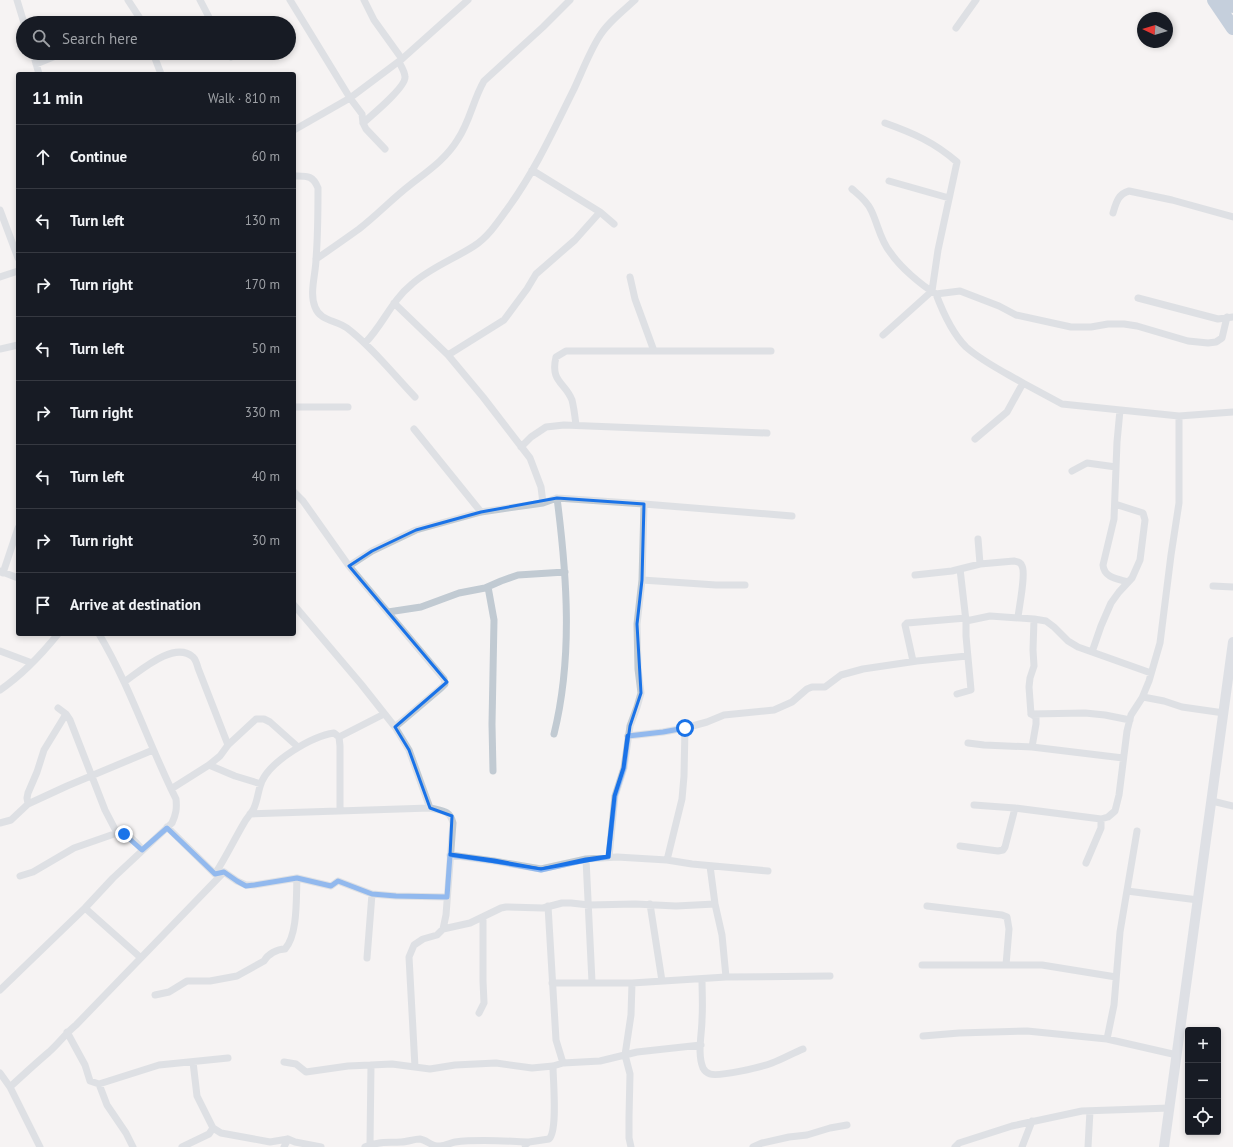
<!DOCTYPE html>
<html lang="en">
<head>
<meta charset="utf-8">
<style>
	:root { --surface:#171b24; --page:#20242c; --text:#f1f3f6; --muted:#9ea1a6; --line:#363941 }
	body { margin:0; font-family:"PT Sans",sans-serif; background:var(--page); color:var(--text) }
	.controls { position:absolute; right:12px; bottom:12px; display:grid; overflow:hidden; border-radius:4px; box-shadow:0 2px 6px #0003 }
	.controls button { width:36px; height:36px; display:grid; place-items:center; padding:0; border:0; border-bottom:1px solid var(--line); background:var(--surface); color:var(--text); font:20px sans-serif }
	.compass { position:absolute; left:1137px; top:12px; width:36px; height:36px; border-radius:50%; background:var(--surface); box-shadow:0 2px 6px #0003; rotate:274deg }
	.stop { position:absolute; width:12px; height:12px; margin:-9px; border:3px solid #1a73e8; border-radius:50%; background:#fff }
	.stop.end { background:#1a73e8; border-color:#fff; box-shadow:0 1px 4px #0008 }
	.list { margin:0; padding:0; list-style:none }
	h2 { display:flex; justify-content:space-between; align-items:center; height:52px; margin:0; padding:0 16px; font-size:17px }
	h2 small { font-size:13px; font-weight:400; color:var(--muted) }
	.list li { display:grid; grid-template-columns:26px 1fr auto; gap:12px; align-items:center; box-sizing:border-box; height:64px; padding:0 16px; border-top:1px solid var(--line) }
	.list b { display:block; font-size:15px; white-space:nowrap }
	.list em { font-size:13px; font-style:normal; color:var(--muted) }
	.icon { flex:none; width:22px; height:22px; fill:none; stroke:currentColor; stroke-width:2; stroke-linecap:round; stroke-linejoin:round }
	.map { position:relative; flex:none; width:1233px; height:1147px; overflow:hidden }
	.search { position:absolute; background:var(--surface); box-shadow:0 2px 6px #0003; left:16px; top:16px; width:280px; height:44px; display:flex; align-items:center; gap:10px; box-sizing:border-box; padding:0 14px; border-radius:22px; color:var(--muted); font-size:15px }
	.panel { position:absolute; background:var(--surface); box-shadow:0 2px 6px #0003; left:16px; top:72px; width:280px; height:564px; border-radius:4px }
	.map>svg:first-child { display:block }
</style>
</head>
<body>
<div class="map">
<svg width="1233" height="1147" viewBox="0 0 1233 1147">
	<rect width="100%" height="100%" fill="#f5f3f3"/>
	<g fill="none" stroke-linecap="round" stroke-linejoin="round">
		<path stroke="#c1cad2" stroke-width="7" d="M 17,0 L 24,23
			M 128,0 L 143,23
			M 200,0 L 212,23
			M 290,0 L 350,98 L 362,114 L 363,123 L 366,129 L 385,149
			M 364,0 L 374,20 L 402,59
			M 956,28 L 976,0
			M 33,53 L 39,74
			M 153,53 L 161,74
			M 228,53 L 231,57
			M 36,64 L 63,53
			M 363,123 C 371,116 406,87 405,77 C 405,72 401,66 399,62
			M 294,130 L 350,98 L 402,59 L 468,0
			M 532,170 L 600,212 L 614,224
			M 294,176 C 307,176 313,175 318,188 C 318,212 318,235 316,259 C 316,273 309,293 315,307 C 320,321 336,320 347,328 C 372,347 393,374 415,397
			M 889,181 L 949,198
			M 852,189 C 859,195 867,201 871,210 C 878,224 880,240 890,252 C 900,267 921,285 936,294 L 960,291 L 999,306 L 1016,315 L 1071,327 L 1091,327 L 1108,324 L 1124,324 L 1137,326 L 1188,341 L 1208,343 L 1216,342 L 1222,338 L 1227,317
			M 0,210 L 18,258
			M 1113,213 C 1116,203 1118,194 1129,191 L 1172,200 L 1233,217
			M 316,259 C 331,249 345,239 359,229 C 377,215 392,199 410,185 C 428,171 446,159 458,139 C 470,121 473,100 484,81 L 543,27 L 570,0
			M 0,277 L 18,271
			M 630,277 L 635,299 L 654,351
			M 936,294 C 942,310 953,334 966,347 C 983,362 1004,372 1023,383
			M 1138,298 L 1218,319 L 1233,317
			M 394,303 L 448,355 L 483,397 L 530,458 L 541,487 L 543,503
			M 883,335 L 932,291 L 938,250 L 957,162 C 934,142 913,133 885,123
			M 365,343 C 383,325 391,301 412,284 C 430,268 454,259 474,246 C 488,237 498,222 508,208 C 535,171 554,129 574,89 C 582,72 589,53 599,37 C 607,23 623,11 635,0
			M 0,349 L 18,345
			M 448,355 L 504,320 L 527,289 L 536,274 L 575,240 L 600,212
			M 294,407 L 348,407
			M 1120,410 L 1117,442 L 1114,519 L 1103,565 C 1104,578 1118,579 1128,582
			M 576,425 C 575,417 574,408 572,400 C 565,382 550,382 556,357 L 566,351 L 771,351
			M 414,429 L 481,512
			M 975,439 L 1007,412 L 1023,383 L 1062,404 L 1179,416 L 1233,412
			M 521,447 L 531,437 L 546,427 L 564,425 L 767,433
			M 1072,471 L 1087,463 L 1116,467
			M 294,492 L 303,501 L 349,566 L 444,679 L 445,684 L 441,688 L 395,727
			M 978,539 L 980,564
			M 349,566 L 372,551 L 416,530 L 481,512 L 543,503 L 557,498 L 644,504 L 792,516
			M 0,571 L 18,578
			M 3,573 L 18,528
			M 915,575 L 952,571 L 980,564 L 1014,561 C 1018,562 1021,562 1022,566 C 1026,573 1019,608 1018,617
			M 642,580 L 716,585 L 745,585
			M 1213,586 L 1233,587
			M 488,587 L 494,620 L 492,724 L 493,771
			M 294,605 L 361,684 L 395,727 L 409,750 L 430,808
			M 388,612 L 421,607 L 459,593 L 485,588 L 501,581 L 518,575 L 565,572
			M 966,621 L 990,616 L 1034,619 L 1046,621 L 1054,627 L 1068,641 L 1078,647 L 1151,673
			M 0,651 L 32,663
			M 1092,652 L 1101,626 L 1111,603 L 1119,592 L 1132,578 L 1140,560 L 1145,520 L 1143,513 L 1115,504
			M 913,661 L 905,625 L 907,623 L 966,618
			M 124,682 C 139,672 174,640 193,657 C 196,660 197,664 198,668 L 228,745
			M 0,690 C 22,675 41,655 58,634
			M 957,694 L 971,690 L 966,636 L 966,621 L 960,569
			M 1143,697 L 1164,701 L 1182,707 L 1224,713
			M 58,708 L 66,714 L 70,720 L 105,810 L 117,833
			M 1031,714 L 1029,687 L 1030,678 L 1034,666 L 1033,650 L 1034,619
			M 554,734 C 573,657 567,576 557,498
			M 628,736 L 663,732 L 685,728 L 707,722 L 724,715 L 774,710 L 792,702 L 807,689 L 812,687 L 825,687 L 841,675 L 863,669 L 917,661 L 967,656
			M 339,737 L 384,714
			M 968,743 L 984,745 L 1032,747 L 1123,758
			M 1032,747 L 1036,724 L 1036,717 L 1031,714 L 1085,713 L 1105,715 L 1130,720
			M 209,765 L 235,776 L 261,784
			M 171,789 L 209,765 L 220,756 L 228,745 L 256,719 L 264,719 L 270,722 L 298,747
			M 1212,801 L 1233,806
			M 28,804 L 27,798 L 28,793 L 37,772 L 44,750 L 66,714
			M 974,805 L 1015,808 L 1101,819 L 1108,817 L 1115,811 L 1119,795 L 1127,731 L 1131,715 L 1142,698 L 1149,681 L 1160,643 L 1171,555 L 1179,503 L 1179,416
			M 250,814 L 430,808 C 442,811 450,810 453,823 L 446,915 L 443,929 L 437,935 L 423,939 L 414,945 L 409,957 L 415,1067
			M 0,823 L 11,820 L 28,804 L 67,786 L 153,750
			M 167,827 L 215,874 L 224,872 L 237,881 L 246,885 L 254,885 L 297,878 L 331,886 L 338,881 L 372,894 L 396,896 L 447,897
			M 960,846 L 998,851 L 1003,850 L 1005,847 L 1015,808
			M 450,855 L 494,861 L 541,869 L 586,859 L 617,857 L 667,860 L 692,864 L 768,871
			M 609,857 L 615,796 L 624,768 L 630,726 L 637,707 L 641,693 L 638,669 L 637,624 L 642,580 L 644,504
			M 586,859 L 592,982
			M 667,860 L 682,799 L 684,776 L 685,728
			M 1086,863 L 1101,828 L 1101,819
			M 710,866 L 715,904 L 722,935 L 726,977
			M 215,874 C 226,857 234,840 244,823 C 247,817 252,813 254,808 C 258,799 258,790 262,781 C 271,761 312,736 334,733 L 339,737 L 340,746 L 340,811
			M 20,876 L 33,872 L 74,848 L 117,833 C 128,832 135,842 142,849
			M 1127,891 L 1198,900
			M 650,904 L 662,981
			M 548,906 L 556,1040 L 563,1063
			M 927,906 L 1002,915 L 1007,917 L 1009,929 L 1006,965
			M 85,908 L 141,958
			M 443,929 L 470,923 L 501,908 L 506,907 L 543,908 L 562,903 L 571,903 L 589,905 L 635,904 L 676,906 L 715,904
			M 367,958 L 372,894
			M 922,965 L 1042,965 L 1116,977
			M 702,979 C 702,992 703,1006 702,1019 C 702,1034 697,1053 703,1068 C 704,1070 707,1073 710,1074 C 719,1077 762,1067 772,1063 C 783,1059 793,1053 803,1049
			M 552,983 L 632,983 L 726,977 L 830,976
			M 0,990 L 85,908 L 113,878 L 172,823 C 176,814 177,809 176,799 C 149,745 130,686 99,634
			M 155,995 L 169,992 L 187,981 L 210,981 L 237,976 L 264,961 C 268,954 277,949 285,949 C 298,935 296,898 297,878
			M 479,1013 L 484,1003 L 483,981 L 483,917
			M 67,1032 L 85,1065 L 90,1081 L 99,1084 L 159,1065 L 228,1058
			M 923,1036 L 959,1033 L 1027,1031 L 1107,1039 L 1177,1055
			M 1107,1039 L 1114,1005 L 1120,932 L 1137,831
			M 193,1062 L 197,1096 L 213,1128
			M 284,1062 L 296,1064 L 306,1072 L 348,1066 L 371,1065
			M 0,1073 L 10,1087 L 40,1147
			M 99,1084 L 107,1105 L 126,1133 L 133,1147
			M 10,1087 C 23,1075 36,1063 49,1052 C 59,1043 66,1033 76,1025 L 224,872
			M 370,1144 L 371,1065 L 392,1064 L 430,1069 L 455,1065 L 496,1063 L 532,1068 L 553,1066 L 563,1063 L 600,1061 L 637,1052 L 701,1045
			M 525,1145 L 529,1142 L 549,1139 C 558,1131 553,1080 553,1066
			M 182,1147 L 209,1134 L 213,1128 L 221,1133 L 270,1142 L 288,1139 L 295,1142 L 321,1147
			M 284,1147 L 288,1139
			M 365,1147 C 377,1141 389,1143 401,1142 C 407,1142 414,1139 420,1139 C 427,1140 432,1147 440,1146 C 445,1146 450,1143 455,1142 C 479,1139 504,1141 529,1142
			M 631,1147 L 629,1138 L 629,1117 L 630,1074 L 625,1055 L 631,1015 L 632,983
			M 753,1147 L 762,1143 L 789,1137 L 807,1135 L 830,1128 L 847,1125
			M 955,1147 L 959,1143 L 1012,1126 L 1082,1111 L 1170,1108
			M 1022,1147 L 1032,1121
			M 1088,1147 L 1090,1111"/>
		<path stroke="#c1cbd6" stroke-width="10" d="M 1164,1147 L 1233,642"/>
		<path stroke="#8ba5c1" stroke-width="14" d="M 1214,0 L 1233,28
			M 1229,0 L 1233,6"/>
	</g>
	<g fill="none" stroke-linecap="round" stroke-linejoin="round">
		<path stroke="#1a73e8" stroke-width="5" d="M 124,834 L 142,850 L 167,828 L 215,874 L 224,872 L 237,881 L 246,886 L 254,885 L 297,878 L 331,886 L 338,881 L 372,894 L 396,896 L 447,897 L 450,855 L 494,861 L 541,870 L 586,860 L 608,857 L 615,796 L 624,768 L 628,736 L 663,732 L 685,728"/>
	</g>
	<path d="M0 0H1233V1147H0ZM 557,498 L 644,504 L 642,580 L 637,624 L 641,693 L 630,726 L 624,768 L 615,796 L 609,857 L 541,869 L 450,855 L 452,816 L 430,808 L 409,750 L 395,727 L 447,682 L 349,566 L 372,551 L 416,530 L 481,512 Z" fill="#f5f3f3" fill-opacity=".55" fill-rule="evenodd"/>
	<path fill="none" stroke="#1a73e8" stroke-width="3" stroke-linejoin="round" d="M 557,498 L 644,504 L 642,580 L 637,624 L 641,693 L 630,726 L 624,768 L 615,796 L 609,857 L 541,869 L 450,855 L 452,816 L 430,808 L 409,750 L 395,727 L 447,682 L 349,566 L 372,551 L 416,530 L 481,512 Z"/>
</svg>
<div class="controls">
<button>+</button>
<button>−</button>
<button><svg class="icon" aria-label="locate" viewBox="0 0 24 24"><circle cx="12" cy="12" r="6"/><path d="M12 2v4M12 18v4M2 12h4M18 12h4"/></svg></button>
</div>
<svg class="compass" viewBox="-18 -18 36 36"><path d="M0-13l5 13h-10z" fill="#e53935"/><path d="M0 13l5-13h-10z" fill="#9ea1a6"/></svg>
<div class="stop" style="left:685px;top:728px"></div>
<div class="stop end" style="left:124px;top:834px"></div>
<div class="search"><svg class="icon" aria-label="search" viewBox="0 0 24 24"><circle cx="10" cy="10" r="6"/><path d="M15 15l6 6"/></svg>Search here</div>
<section class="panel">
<h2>11 min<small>Walk · 810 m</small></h2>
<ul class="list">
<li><svg class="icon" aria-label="ahead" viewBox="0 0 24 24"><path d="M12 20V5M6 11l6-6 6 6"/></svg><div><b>Continue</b></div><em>60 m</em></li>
<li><svg class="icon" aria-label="left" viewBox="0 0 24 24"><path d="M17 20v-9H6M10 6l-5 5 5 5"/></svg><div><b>Turn left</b></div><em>130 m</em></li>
<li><svg class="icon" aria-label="right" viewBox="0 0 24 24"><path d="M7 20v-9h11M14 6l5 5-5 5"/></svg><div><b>Turn right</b></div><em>170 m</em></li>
<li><svg class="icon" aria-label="left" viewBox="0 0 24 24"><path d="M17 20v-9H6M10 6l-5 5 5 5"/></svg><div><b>Turn left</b></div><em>50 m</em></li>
<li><svg class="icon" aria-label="right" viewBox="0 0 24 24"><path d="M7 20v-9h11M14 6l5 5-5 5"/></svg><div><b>Turn right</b></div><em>330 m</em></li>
<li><svg class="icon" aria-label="left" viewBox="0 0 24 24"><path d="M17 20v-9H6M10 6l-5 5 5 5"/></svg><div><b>Turn left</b></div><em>40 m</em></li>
<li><svg class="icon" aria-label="right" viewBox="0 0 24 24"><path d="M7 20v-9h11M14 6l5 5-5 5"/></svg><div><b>Turn right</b></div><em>30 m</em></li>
<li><svg class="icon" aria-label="arrive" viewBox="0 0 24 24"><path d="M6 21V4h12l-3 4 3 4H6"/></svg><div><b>Arrive at destination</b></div></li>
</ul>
</section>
</div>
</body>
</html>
